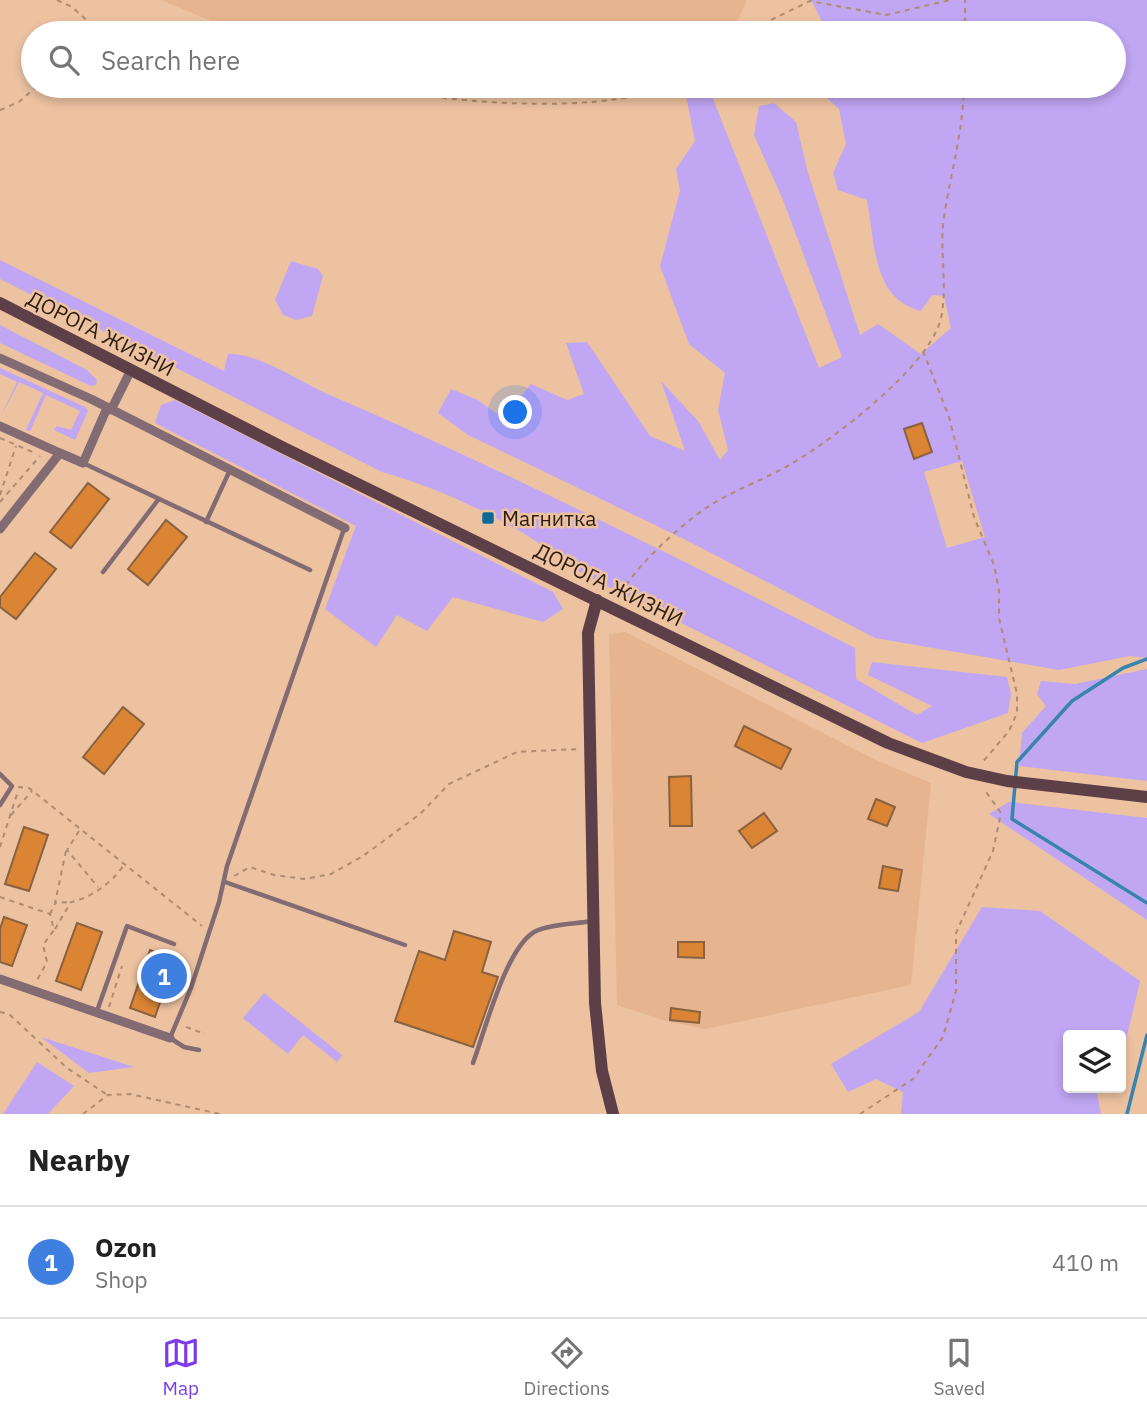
<!DOCTYPE html>
<html lang="en">
<head>
<meta charset="utf-8">
<style>
	:root { --surface:#fff; --page:#f2f2f2; --text:#222; --muted:#767676; --line:#e0e0e0; --accent:#7c3aed }
	body { margin:0; font-family:"IBM Plex Sans",sans-serif; background:var(--page); color:var(--text) }
	.controls { position:absolute; right:21px; bottom:21px; display:grid; overflow:hidden; border-radius:7px; box-shadow:0 4px 10px #0003 }
	.controls button { width:63px; height:63px; display:grid; place-items:center; padding:0; border:0; border-bottom:2px solid var(--line); background:var(--surface); color:var(--text); font:35px sans-serif }
	.you { position:absolute; left:516px; top:413px; width:24px; height:24px; margin:-18px; border:5px solid #fff; border-radius:50%; background:#1a73e8; box-shadow:0 0 0 10px #1a73e833 }
	.badge { display:grid; place-items:center; width:46px; height:46px; border-radius:50%; background:var(--accent); color:#fff; font-size:23px; font-weight:700 }
	.pin { position:absolute; translate:-50% -50%; border:4px solid #fff; box-shadow:0 2px 7px #0006 }
	.list { margin:0; padding:0; list-style:none }
	h2 { display:flex; justify-content:space-between; align-items:center; height:91px; margin:0; padding:0 28px; font-size:30px }
	h2 small { font-size:23px; font-weight:400; color:var(--muted) }
	.list li { display:grid; grid-template-columns:46px 1fr auto; gap:21px; align-items:center; box-sizing:border-box; height:112px; padding:0 28px; border-top:2px solid var(--line) }
	.list b { display:block; font-size:26px; white-space:nowrap }
	.list p { margin:0; font-size:23px; white-space:nowrap; color:var(--muted) }
	.list em { font-size:23px; font-style:normal; color:var(--muted) }
	.icon { flex:none; width:38px; height:38px; fill:none; stroke:currentColor; stroke-width:2; stroke-linecap:round; stroke-linejoin:round }
	.map { position:relative; flex:none; width:1147px; height:1114px; overflow:hidden }
	.search { position:absolute; background:var(--surface); box-shadow:0 4px 10px #0003; left:21px; right:21px; top:21px; height:77px; display:flex; align-items:center; gap:18px; box-sizing:border-box; padding:0 24px; border-radius:38px; color:var(--muted); font-size:26px }
	.sheet { height:203px; background:var(--surface) }
	nav { display:flex; justify-content:space-around; align-items:center; box-sizing:border-box; height:98px; border-top:2px solid var(--line); background:var(--surface); font-size:19px; color:var(--muted) }
	nav a { display:grid; justify-items:center; gap:4px }
	nav .on { color:var(--accent) }
	.map>svg:first-child { display:block }
</style>
</head>
<body>
<div class="map">
<svg width="1147" height="1114" viewBox="0 0 1147 1114">
	<rect width="100%" height="100%" fill="#edc2a1"/>
	<path fill="#e6b58f" d="M 161,0 L 747,0 L 732,33 L 240,33 Z
		M 625,632 L 878,761 L 931,783 L 911,985 L 705,1029 L 666,1021 L 617,1005 L 609,634 Z"/>
	<path fill="#c0a6f3" fill-rule="evenodd" d="M 811,0 L 1147,0 L 1147,658 L 1130,656 L 1059,670 L 875,638 L 684,539 L 468,435 L 438,413 L 451,389 L 478,400 L 496,413 L 516,402 L 531,384 L 567,400 L 584,394 L 566,343 L 587,342 L 650,436 L 685,451 L 661,381 L 698,421 L 720,460 L 728,450 L 718,410 L 725,373 L 689,344 L 660,266 L 680,191 L 676,169 L 695,141 L 684,86 L 708,86 L 819,368 L 842,357 L 783,200 L 754,135 L 759,106 L 774,103 L 796,122 L 808,173 L 860,335 L 878,324 L 921,354 L 951,328 L 944,296 L 932,295 L 921,311 C 872,299 875,242 867,200 L 838,190 L 833,173 L 846,144 L 839,109 L 814,86 L 1114,86 L 1114,33 L 828,33 ZM 962,461 L 985,537 L 947,548 L 924,472 Z
		M 0,260 L 224,371 L 228,354 C 257,352 302,383 330,395 C 508,472 682,560 855,648 L 856,679 L 917,715 L 932,706 L 868,675 L 872,662 L 1007,677 L 1011,694 L 1008,713 L 922,743 L 581,573 C 526,529 450,491 382,472 L 0,279 Z
		M 291,261 L 318,269 L 323,276 L 312,316 L 296,320 L 283,315 L 275,300 Z
		M 0,325 L 87,370 L 97,380 L 96,385 L 91,386 L 0,343 Z
		M 0,368 L 85,407 L 88,411 L 75,440 L 54,430 L 57,426 L 71,430 L 80,411 L 46,395 L 30,431 L 26,430 L 43,393 L 19,382 L 0,418 L 17,382 L 0,374 Z
		M 175,400 L 553,592 L 563,609 L 543,622 L 453,597 L 427,631 L 397,615 L 376,647 L 325,609 L 356,526 L 155,423 L 161,405 Z
		M 1147,669 L 1147,781 L 1019,766 L 1022,733 L 1046,706 L 1037,694 L 1041,681 L 1075,684 Z
		M 1009,802 L 1147,818 L 1147,920 L 989,814 Z
		M 982,907 L 1040,911 L 1140,981 L 1121,1061 L 1121,1035 L 1068,1035 L 1068,1088 L 1096,1088 L 1101,1114 L 901,1114 L 903,1092 L 876,1079 L 848,1092 L 831,1064 L 919,1012 Z
		M 264,993 L 342,1055 L 337,1062 L 303,1035 L 288,1054 L 243,1018 Z
		M 41,1037 L 134,1067 L 89,1073 Z
		M 37,1062 L 74,1086 L 48,1114 L 3,1114 Z"/>
	<g fill="none" stroke-linecap="round" stroke-linejoin="round">
		<path stroke="#3884b0" stroke-width="3.5" d="M 1147,659 L 1123,668 L 1072,701 L 1017,762 L 1012,819 L 1147,903
			M 1127,1114 L 1147,1035"/>
	</g>
	<path fill="#da8434" stroke="#876142" stroke-width="2" d="M 922,423 L 932,452 L 914,459 L 904,429 Z
		M 88,483 L 109,499 L 71,548 L 50,532 Z
		M 166,520 L 187,537 L 148,585 L 128,569 Z
		M 35,553 L 56,569 L 16,619 L 0,607 L 0,597 Z
		M 123,707 L 144,724 L 104,774 L 83,757 Z
		M 744,726 L 791,749 L 781,769 L 735,746 Z
		M 691,776 L 692,826 L 670,826 L 669,777 Z
		M 876,799 L 895,807 L 887,826 L 868,819 Z
		M 764,813 L 777,831 L 752,848 L 739,831 Z
		M 24,827 L 48,835 L 29,891 L 5,884 Z
		M 883,866 L 902,870 L 898,891 L 879,888 Z
		M 4,917 L 27,925 L 12,966 L 0,962 L 0,929 Z
		M 77,923 L 102,932 L 81,990 L 56,981 Z
		M 454,931 L 491,942 L 482,972 L 498,977 L 473,1047 L 395,1021 L 419,951 L 445,960 Z
		M 678,942 L 704,942 L 704,958 L 678,957 Z
		M 150,950 L 175,959 L 155,1017 L 130,1008 Z
		M 671,1008 L 700,1012 L 699,1023 L 670,1020 Z"/>
	<g fill="none" stroke-linecap="round" stroke-linejoin="round">
		<path stroke="#ae8c71" stroke-width="2" stroke-dasharray="5 5" stroke-linecap="butt" d="M 57,0 L 72,7 L 101,33
			M 744,33 L 810,1 L 886,15 L 950,0
			M 965,33 L 965,0
			M 373,86 C 443,102 553,110 624,98 C 643,95 662,90 681,86
			M 0,110 L 19,102 L 37,86
			M 923,351 L 949,417 L 974,517 L 994,565 L 999,591 L 999,618 L 1017,694 L 1017,713 L 1009,731 L 981,764
			M 0,438 L 35,453
			M 0,495 L 16,446
			M 0,502 L 40,456
			M 626,585 C 643,560 681,525 706,508 C 733,490 764,480 791,464 C 834,439 930,366 941,318 C 948,285 939,249 944,217 C 951,172 963,131 964,86
			M 18,787 L 29,788 L 202,926
			M 11,815 L 32,791
			M 79,831 L 67,850 L 98,887
			M 0,847 L 18,791
			M 66,851 L 55,903 L 69,902
			M 234,876 L 250,867 L 274,875 L 304,879 L 331,874 L 363,856 L 420,814 L 449,784 L 517,752 L 579,749
			M 0,897 L 50,914 L 54,930 L 43,945 L 47,962 L 36,982
			M 50,914 L 55,904
			M 55,929 L 71,902 C 89,899 115,881 124,864
			M 109,1007 L 122,966
			M 0,1012 L 9,1014 L 67,1068 L 106,1094
			M 186,1027 L 205,1034
			M 83,1114 L 108,1095 L 130,1094 L 220,1114
			M 860,1114 L 913,1079 L 943,1037 L 956,991 L 956,933 L 993,851 L 1001,813 L 984,789"/>
		<path stroke="#826b72" stroke-width="4.5" d="M 83,463 L 310,570
			M 206,522 L 230,470
			M 103,572 L 158,500
			M 0,774 L 12,786 L 0,805
			M 225,882 L 405,945
			M 97,1011 L 127,926 L 174,944
			M 199,1050 L 184,1047 L 170,1038 L 191,988 L 219,902 L 227,866 L 344,529
			M 473,1063 C 485,1031 505,950 534,932 C 548,924 576,924 592,921"/>
		<path stroke="#826b72" stroke-width="9" d="M 0,358 L 91,399 L 345,528
			M 111,410 L 131,370
			M 0,426 L 60,453
			M 0,529 L 60,453 L 83,463 L 107,408
			M 0,979 L 170,1038"/>
		<path stroke="#5d3f48" stroke-width="12" d="M 0,303 L 282,447 L 888,743 L 966,772 L 1007,781 L 1147,797
			M 597,600 L 588,633 L 595,1003 L 602,1071 L 613,1114"/>
	</g>
	<rect fill="#0c6998" stroke="#edc2a1" stroke-width="2.5" x="481" y="511" width="14" height="14" rx="3.5"/>
	<g text-anchor="middle" dominant-baseline="central" stroke-width="5" stroke-linejoin="round" paint-order="stroke">
		<g font-size="21" fill="#2d1d10" stroke="#edc2a1">
			<text transform="translate(101 333) rotate(27)">ДОРОГА ЖИЗНИ</text>
			<text transform="translate(609 584) rotate(26)">ДОРОГА ЖИЗНИ</text>
		</g>
		<g font-size="21" fill="#2d1d10" stroke="#edc2a1" text-anchor="start">
			<text x="502" y="518">Магнитка</text>
		</g>
	</g>
</svg>
<div class="controls">
<button><svg class="icon" aria-label="layers" viewBox="0 0 24 24"><path d="M12 4l9 5-9 5-9-5zM3 14l9 5 9-5"/></svg></button>
</div>
<div class="you"></div>
<div class="pin badge" style="left:164px;top:976px;background:#3f7fe0">1</div>
<div class="search"><svg class="icon" aria-label="search" viewBox="0 0 24 24"><circle cx="10" cy="10" r="6"/><path d="M15 15l6 6"/></svg>Search here</div>
</div>
<section class="sheet">
<h2>Nearby<small></small></h2>
<ul class="list">
<li><span class="badge" style="background:#3f7fe0">1</span><div><b>Ozon</b><p>Shop</p></div><em>410 m</em></li>
</ul>
</section>
<nav>
<a class="on"><svg class="icon" aria-label="map" viewBox="0 0 24 24"><path d="M3 6l6-2 6 2 6-2v14l-6 2-6-2-6 2zM9 4v14M15 6v14"/></svg>Map</a>
<a><svg class="icon" aria-label="directions" viewBox="0 0 24 24"><path d="M12 3l9 9-9 9-9-9zM9 14v-3h6M13 9l2 2-2 2"/></svg>Directions</a>
<a><svg class="icon" aria-label="saved" viewBox="0 0 24 24"><path d="M7 4h10v16l-5-4-5 4z"/></svg>Saved</a>
</nav>
</body>
</html>
